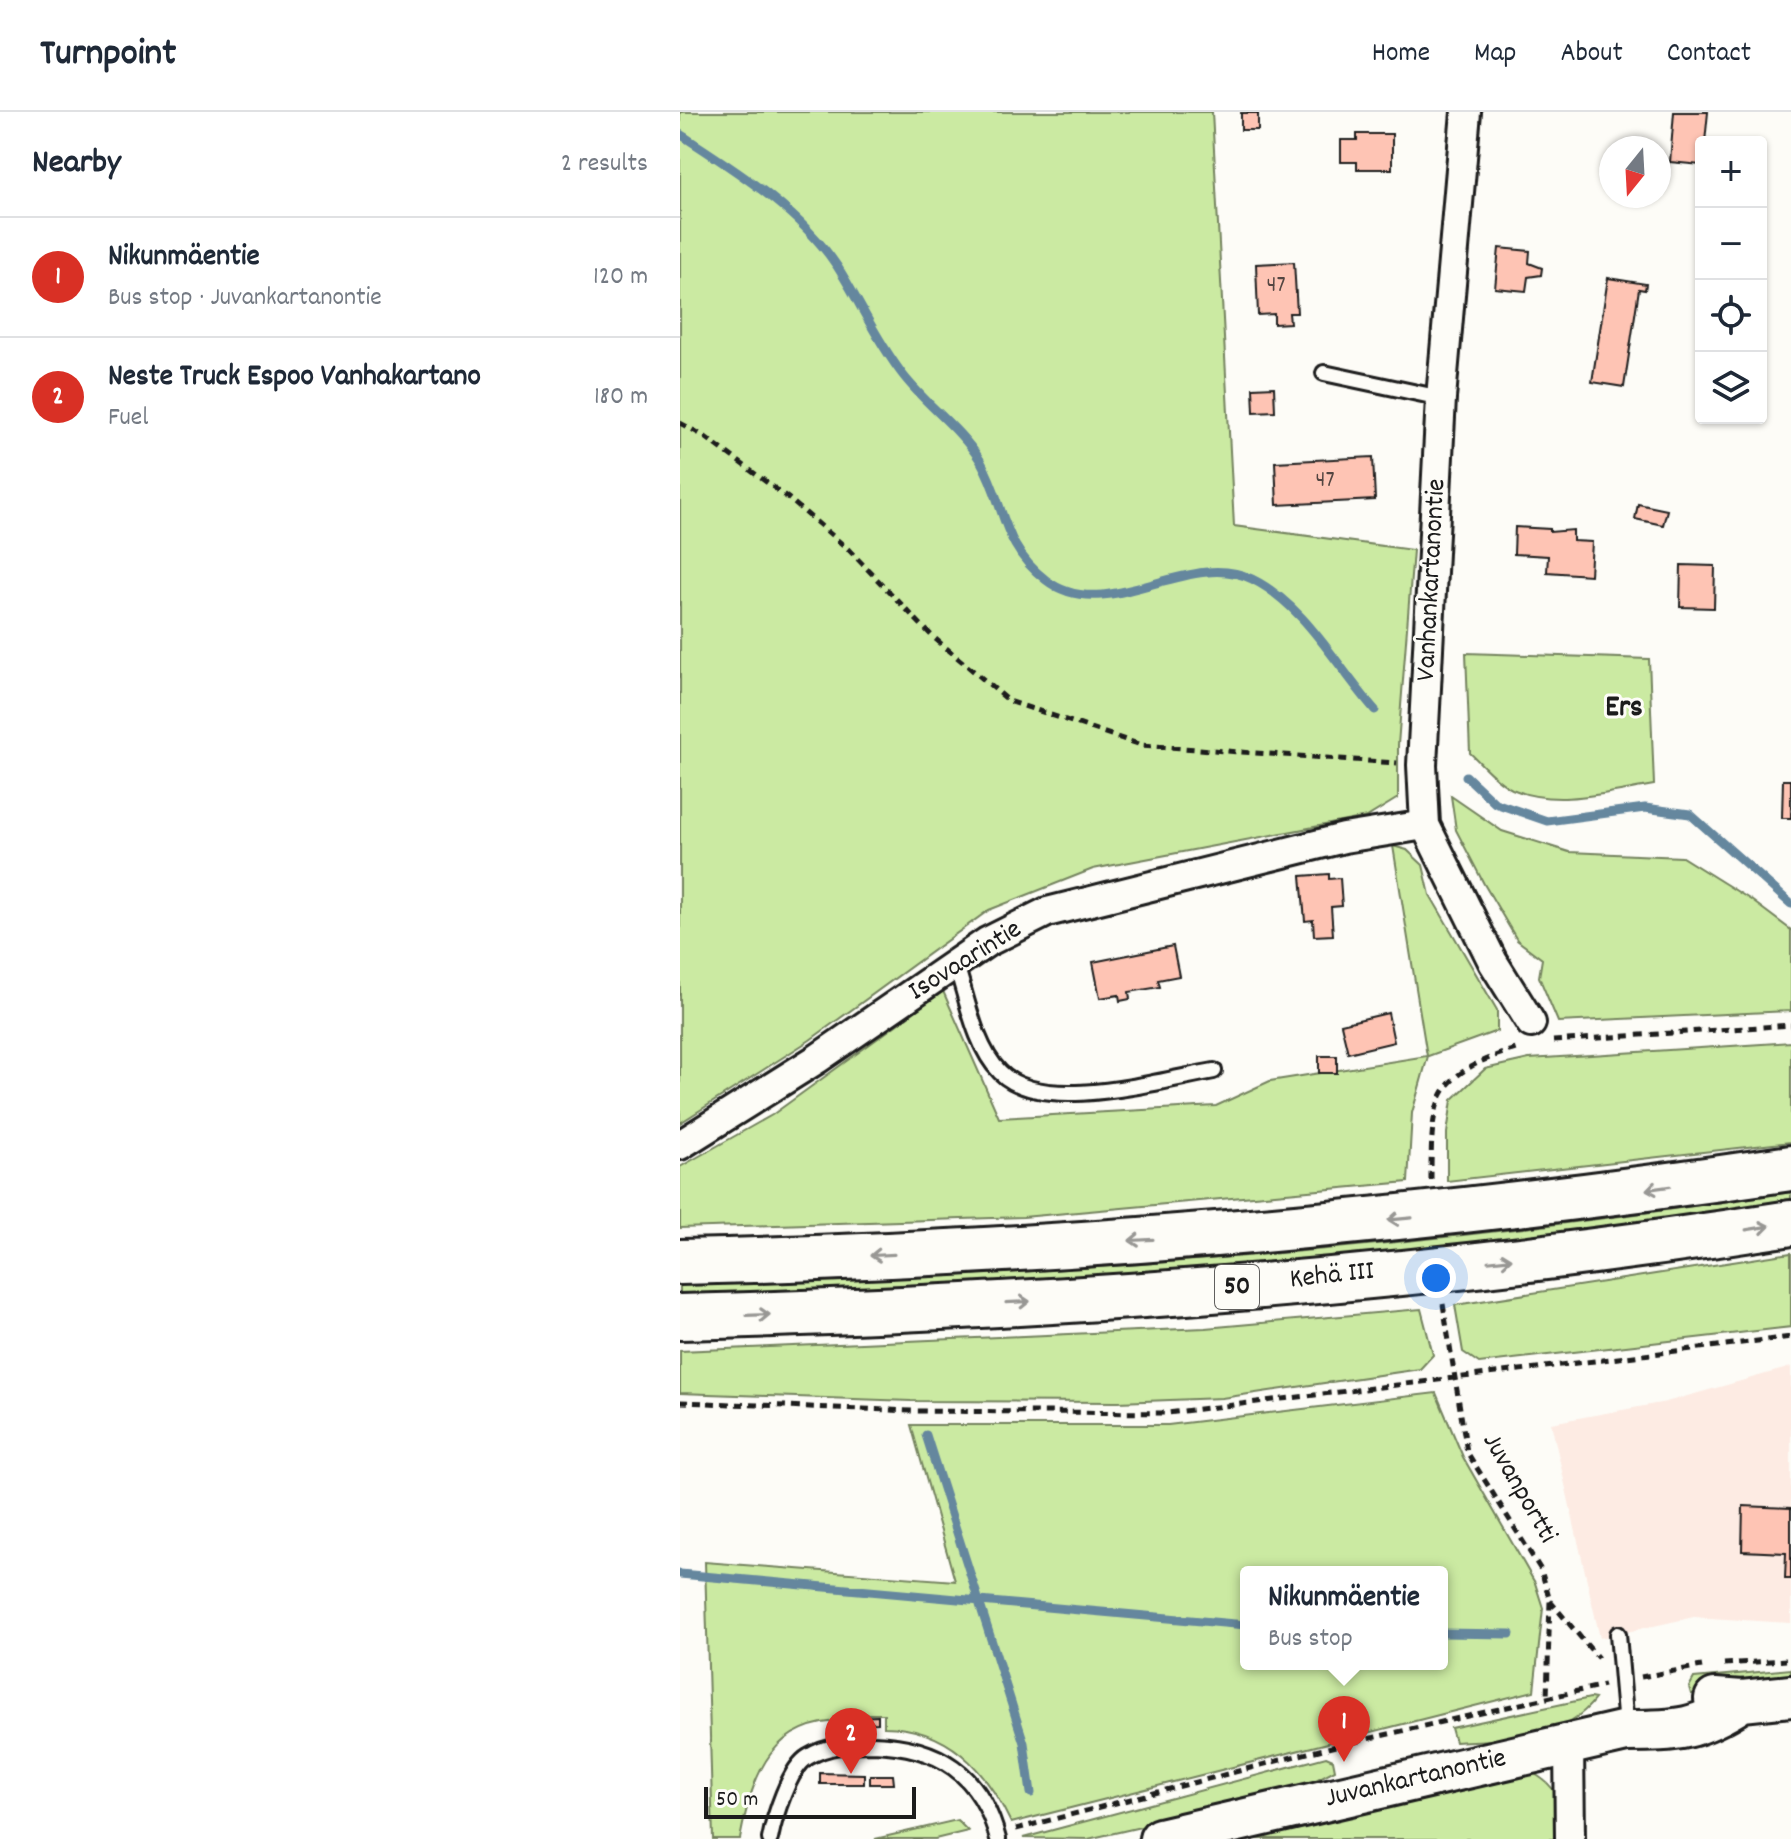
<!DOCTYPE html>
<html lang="en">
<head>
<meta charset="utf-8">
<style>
	:root { --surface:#fff; --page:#f6f6f7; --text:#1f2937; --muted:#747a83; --line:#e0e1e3; --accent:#d93025 }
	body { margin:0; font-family:Dekko,sans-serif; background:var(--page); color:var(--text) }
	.controls { position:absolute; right:24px; top:24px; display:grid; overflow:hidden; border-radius:8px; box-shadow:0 2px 6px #0004 }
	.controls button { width:72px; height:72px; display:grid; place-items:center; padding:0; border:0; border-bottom:2px solid var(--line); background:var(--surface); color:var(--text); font:40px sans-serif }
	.compass { position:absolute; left:919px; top:24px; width:72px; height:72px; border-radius:50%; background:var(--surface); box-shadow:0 2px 6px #0004; rotate:198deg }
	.scale { position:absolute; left:24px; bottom:20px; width:212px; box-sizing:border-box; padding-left:8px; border:4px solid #1c1c1c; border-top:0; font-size:22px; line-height:28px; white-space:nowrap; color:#1c1c1c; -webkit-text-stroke:6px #fdfcf7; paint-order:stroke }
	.you { position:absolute; left:756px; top:1166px; width:28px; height:28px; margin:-20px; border:6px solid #fff; border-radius:50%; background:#1a73e8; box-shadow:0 0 0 12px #1a73e833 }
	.badge { display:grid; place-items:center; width:52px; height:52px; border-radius:50%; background:var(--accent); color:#fff; font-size:26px; font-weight:700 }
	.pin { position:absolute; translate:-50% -66px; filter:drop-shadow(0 2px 4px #0008) }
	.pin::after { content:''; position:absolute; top:42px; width:28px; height:24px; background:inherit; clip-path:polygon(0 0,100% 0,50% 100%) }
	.popup { position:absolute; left:560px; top:1454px; width:208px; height:104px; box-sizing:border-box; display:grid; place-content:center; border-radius:8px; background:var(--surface); filter:drop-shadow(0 2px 6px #0005); font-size:26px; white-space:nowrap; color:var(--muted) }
	.popup b { font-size:30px; color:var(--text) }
	.popup::after { content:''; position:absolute; left:50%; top:100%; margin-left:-16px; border:16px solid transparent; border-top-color:var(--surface) }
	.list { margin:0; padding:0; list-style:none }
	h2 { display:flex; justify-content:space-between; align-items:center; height:104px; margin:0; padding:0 32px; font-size:34px }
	h2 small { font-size:26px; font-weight:400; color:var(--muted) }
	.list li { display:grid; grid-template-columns:52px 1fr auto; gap:24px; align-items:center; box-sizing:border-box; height:120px; padding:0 32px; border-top:2px solid var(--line) }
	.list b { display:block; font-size:30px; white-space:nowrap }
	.list p { margin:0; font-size:26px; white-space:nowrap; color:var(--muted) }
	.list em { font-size:26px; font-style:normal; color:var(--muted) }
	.icon { flex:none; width:44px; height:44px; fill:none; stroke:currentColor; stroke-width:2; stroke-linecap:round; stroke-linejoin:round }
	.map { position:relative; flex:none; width:1111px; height:1727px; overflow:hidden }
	header { display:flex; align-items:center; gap:48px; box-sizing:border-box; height:112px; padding:0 40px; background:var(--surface); border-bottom:2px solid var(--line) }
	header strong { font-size:38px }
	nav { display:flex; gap:44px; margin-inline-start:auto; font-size:28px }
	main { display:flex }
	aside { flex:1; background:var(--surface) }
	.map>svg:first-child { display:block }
</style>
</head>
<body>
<header>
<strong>Turnpoint</strong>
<nav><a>Home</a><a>Map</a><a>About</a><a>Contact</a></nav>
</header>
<main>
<aside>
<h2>Nearby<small>2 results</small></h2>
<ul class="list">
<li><span class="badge">1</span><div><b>Nikunmäentie</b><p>Bus stop · Juvankartanontie</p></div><em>120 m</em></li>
<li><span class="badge">2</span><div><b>Neste Truck Espoo Vanhakartano</b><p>Fuel</p></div><em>180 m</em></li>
</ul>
</aside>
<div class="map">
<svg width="1111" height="1727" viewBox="0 0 1111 1727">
	<rect width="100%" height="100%" fill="#fdfcf7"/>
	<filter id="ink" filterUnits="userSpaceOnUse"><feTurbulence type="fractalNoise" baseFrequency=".0125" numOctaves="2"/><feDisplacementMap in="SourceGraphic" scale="16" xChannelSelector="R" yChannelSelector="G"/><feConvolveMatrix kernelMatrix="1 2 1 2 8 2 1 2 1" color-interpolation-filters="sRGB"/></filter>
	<g filter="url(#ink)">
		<path fill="#fdebe3" d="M 1111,1255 L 1111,1511 L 1014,1505 L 920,1526 L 871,1311 L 986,1290 Z"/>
		<path fill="#cbeaa2" stroke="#74835f" stroke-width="2" fill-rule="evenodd" d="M 0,0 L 532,0 L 554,414 L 733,438 L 718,633 L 718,686 L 687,705 L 413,757 L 309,798 L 130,928 L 0,1011 Z
			M 786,541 L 969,547 L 974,673 C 930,680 875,696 832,677 C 816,669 803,653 790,641 Z
			M 771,684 L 822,719 L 889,740 L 1002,745 L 1071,788 L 1111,818 L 1111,899 L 878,910 L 859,865 L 862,847 L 837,828 L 804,772 L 776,718 Z
			M 713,734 L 727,738 L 743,753 L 750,783 L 817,898 L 817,919 L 748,944 L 732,1001 L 728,1070 L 343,1105 L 0,1116 L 0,1055 L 92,1003 L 263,879 L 319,1006 L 536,994 L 590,969 L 747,944 Z
			M 1111,930 L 1111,1030 L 767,1069 L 767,1021 L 772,988 L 805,957 L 849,947 Z
			M 1111,1080 L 1111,1092 C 947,1113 782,1135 617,1150 C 412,1169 206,1176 0,1186 L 0,1172 C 372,1166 744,1136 1111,1080 Z
			M 1111,1141 L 1111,1215 L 799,1251 L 783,1240 L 775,1193 Z
			M 741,1197 L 753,1243 L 740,1257 L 542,1286 L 438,1290 L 231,1289 L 0,1281 L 0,1239 L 525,1216 Z
			M 756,1281 L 783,1345 L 855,1471 L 863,1496 L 854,1579 L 331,1711 C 305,1656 268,1616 204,1615 L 204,1602 L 171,1602 L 171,1609 C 92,1606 73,1660 60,1727 L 33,1727 L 25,1450 L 275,1469 L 231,1313 L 488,1313 ZM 566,1460 L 762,1460 L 762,1552 L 566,1552 Z
			M 1111,1557 L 1111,1565 L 1011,1582 L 1009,1575 L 1014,1566 Z
			M 910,1586 L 915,1587 C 883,1630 823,1627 775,1630 L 771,1616 Z
			M 646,1645 L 653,1648 L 655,1658 L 611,1681 L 408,1727 L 343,1726 Z
			M 853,1661 C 885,1679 879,1693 879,1727 L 558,1727 Z
			M 277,1708 L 288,1719 L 255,1727 L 195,1727 Z"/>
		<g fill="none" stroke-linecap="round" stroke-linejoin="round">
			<path stroke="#65879e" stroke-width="9" d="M 0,22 C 55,58 120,98 157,154 C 180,190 196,228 223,263 C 246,293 280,316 300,348 C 326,393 320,433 366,468 C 426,515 508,436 572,467 C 625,493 657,555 695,598
				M 786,664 L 815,691 L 867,709 L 965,696 L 1010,702 L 1111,792
				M 246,1323 L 344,1631 L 351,1681
				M 0,1462 L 566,1513
				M 762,1521 L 830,1522"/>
		</g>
		<path fill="#fec4b4" stroke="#1c1c1c" stroke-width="2" d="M 994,0 L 1028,0 L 1025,30 L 1021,30 L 1021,53 L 990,50 Z
			M 561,1 L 578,1 L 578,18 L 561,18 Z
			M 677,22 L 712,22 L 712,57 L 677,57 L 677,50 L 661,50 L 661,28 L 677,28 Z
			M 819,136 L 850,139 L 849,151 L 862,156 L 861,163 L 848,165 L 846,179 L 815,176 Z
			M 614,150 L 617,201 L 609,201 L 610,211 L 594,212 L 594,202 L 578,203 L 576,152 Z
			M 928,166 L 966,172 L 965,178 L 959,177 L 944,275 L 912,270 Z
			M 594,275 L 595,299 L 574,300 L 573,276 Z
			M 693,345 L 695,388 L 597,393 L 595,350 Z
			M 958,392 L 987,398 L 983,413 L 955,407 Z
			M 835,415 L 870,417 L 870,420 L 893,418 L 893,429 L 912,430 L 910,463 L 867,460 L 868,444 L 834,442 Z
			M 1001,453 L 1035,454 L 1034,496 L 1000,495 Z
			M 1103,668 L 1111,668 L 1111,706 L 1102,706 Z
			M 649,762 L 649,767 L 660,766 L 662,794 L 651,795 L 653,823 L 634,824 L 633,808 L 625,809 L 621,764 Z
			M 493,834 L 499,864 L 478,868 L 480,875 L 449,880 L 450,887 L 440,889 L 439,883 L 420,886 L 413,850 Z
			M 708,901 L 714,930 L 668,941 L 661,912 Z
			M 639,944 L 657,944 L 657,961 L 639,961 Z
			M 1063,1394 L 1111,1396 L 1111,1467 L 1105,1467 L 1106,1441 L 1062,1439 Z
			M 198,1604 L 198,1611 L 175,1612 L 174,1605 Z
			M 140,1661 L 184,1662 L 184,1672 L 140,1672 Z
			M 190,1663 L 213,1663 L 214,1672 L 190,1672 Z"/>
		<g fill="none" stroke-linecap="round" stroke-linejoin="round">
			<defs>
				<path id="service" d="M 644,261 L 761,286
					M 276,853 C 287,886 295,935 320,960 C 362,1003 481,968 534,959
					M 938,1522 L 946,1615
					M 90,1727 C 94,1706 109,1656 128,1645 C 148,1633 171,1632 193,1632 C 258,1634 301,1661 318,1727"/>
				<path id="minor" d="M 786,0 L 761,286 L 742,653 L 745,713 L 813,850 L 851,911
					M 0,1033 L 137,947 L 307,830 L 367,800 L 664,726 L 745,713
					M 889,1632 L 890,1727"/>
				<path id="secondary" d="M 1035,1587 L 1062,1589 L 1111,1584
					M 480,1727 L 946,1619 C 999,1619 1017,1618 1062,1589"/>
				<path id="trunk" d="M 0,1150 C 372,1142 743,1110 1111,1056
					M 0,1205 C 371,1195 744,1169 1111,1111"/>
			</defs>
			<use href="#service" stroke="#1c1c1c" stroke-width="20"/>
			<use href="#minor" stroke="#1c1c1c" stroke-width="34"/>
			<use href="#secondary" stroke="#1c1c1c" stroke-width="46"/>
			<use href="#trunk" stroke="#1c1c1c" stroke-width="50"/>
			<path stroke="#1c1c1c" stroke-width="5" stroke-dasharray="8 6" stroke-linecap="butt" d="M 0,311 L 24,324 L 108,386 L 168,437 L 252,524 L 329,589 L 461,633 L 717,651
				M 873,929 L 1111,913
				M 751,1068 C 751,985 754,961 839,936
				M 763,1192 L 787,1340 L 861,1458 L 870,1489 L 867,1586
				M 0,1290 L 233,1299 L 487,1301 L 1111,1225
				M 870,1489 L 918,1546
				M 1044,1552 L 1106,1548
				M 961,1565 L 1022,1554
				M 336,1717 L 643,1637 L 924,1573"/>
			<use href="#service" stroke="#fdfcf7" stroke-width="14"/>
			<use href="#minor" stroke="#fdfcf7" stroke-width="28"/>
			<use href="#secondary" stroke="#fdfcf7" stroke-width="40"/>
			<use href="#trunk" stroke="#fdfcf7" stroke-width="44"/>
		</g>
		<defs><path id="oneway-shaft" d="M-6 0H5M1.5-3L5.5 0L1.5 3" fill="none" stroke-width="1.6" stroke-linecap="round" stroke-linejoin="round" transform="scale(2)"/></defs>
		<g stroke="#989794">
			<use href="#oneway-shaft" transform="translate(978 1076) rotate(172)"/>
			<use href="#oneway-shaft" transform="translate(720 1107) rotate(175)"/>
			<use href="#oneway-shaft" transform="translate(1078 1116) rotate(-9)"/>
			<use href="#oneway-shaft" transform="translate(461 1128) rotate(177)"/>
			<use href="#oneway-shaft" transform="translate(202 1143) rotate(177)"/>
			<use href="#oneway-shaft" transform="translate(820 1148) rotate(-6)"/>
			<use href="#oneway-shaft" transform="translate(338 1190) rotate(-3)"/>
			<use href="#oneway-shaft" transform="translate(78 1203) rotate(-2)"/>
		</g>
	</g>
	<g text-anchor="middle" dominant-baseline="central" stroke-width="6" stroke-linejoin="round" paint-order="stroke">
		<g font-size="24" fill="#544642">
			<text x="596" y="174">47</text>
			<text x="645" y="369">47</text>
		</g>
		<rect fill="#fdfcf7" stroke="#605f5e" stroke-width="2" x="535" y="1153" width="44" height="44" rx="6"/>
		<g font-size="26" font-weight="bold" fill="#1c1c1c">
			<text x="557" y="1175">50</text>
		</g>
		<g font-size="28" fill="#1c1c1c" stroke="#fdfcf7">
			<text transform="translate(753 468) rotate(-87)">Vanhankartanontie</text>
			<text transform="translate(286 850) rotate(-32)">Isovaarintie</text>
			<text transform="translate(652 1165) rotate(-6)">Kehä III</text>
			<text transform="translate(838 1377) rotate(60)">Juvanportti</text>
			<text transform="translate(736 1668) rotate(-13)">Juvankartanontie</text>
		</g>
		<g font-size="30" font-weight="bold" fill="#1c1c1c" stroke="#fdfcf7">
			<text x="944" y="597">Ers</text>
		</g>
	</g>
</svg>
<div class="controls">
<button>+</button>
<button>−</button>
<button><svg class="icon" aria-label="locate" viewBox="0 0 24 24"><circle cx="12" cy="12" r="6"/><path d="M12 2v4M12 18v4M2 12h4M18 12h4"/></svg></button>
<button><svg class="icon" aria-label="layers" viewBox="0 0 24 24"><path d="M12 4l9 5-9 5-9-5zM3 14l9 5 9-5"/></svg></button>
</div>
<svg class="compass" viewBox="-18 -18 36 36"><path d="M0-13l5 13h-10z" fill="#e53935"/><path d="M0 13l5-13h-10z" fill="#747a83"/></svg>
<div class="scale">50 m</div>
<div class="you"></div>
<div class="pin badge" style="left:664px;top:1650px">1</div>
<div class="popup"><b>Nikunmäentie</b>Bus stop</div>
<div class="pin badge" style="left:171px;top:1662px">2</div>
</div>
</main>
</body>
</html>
